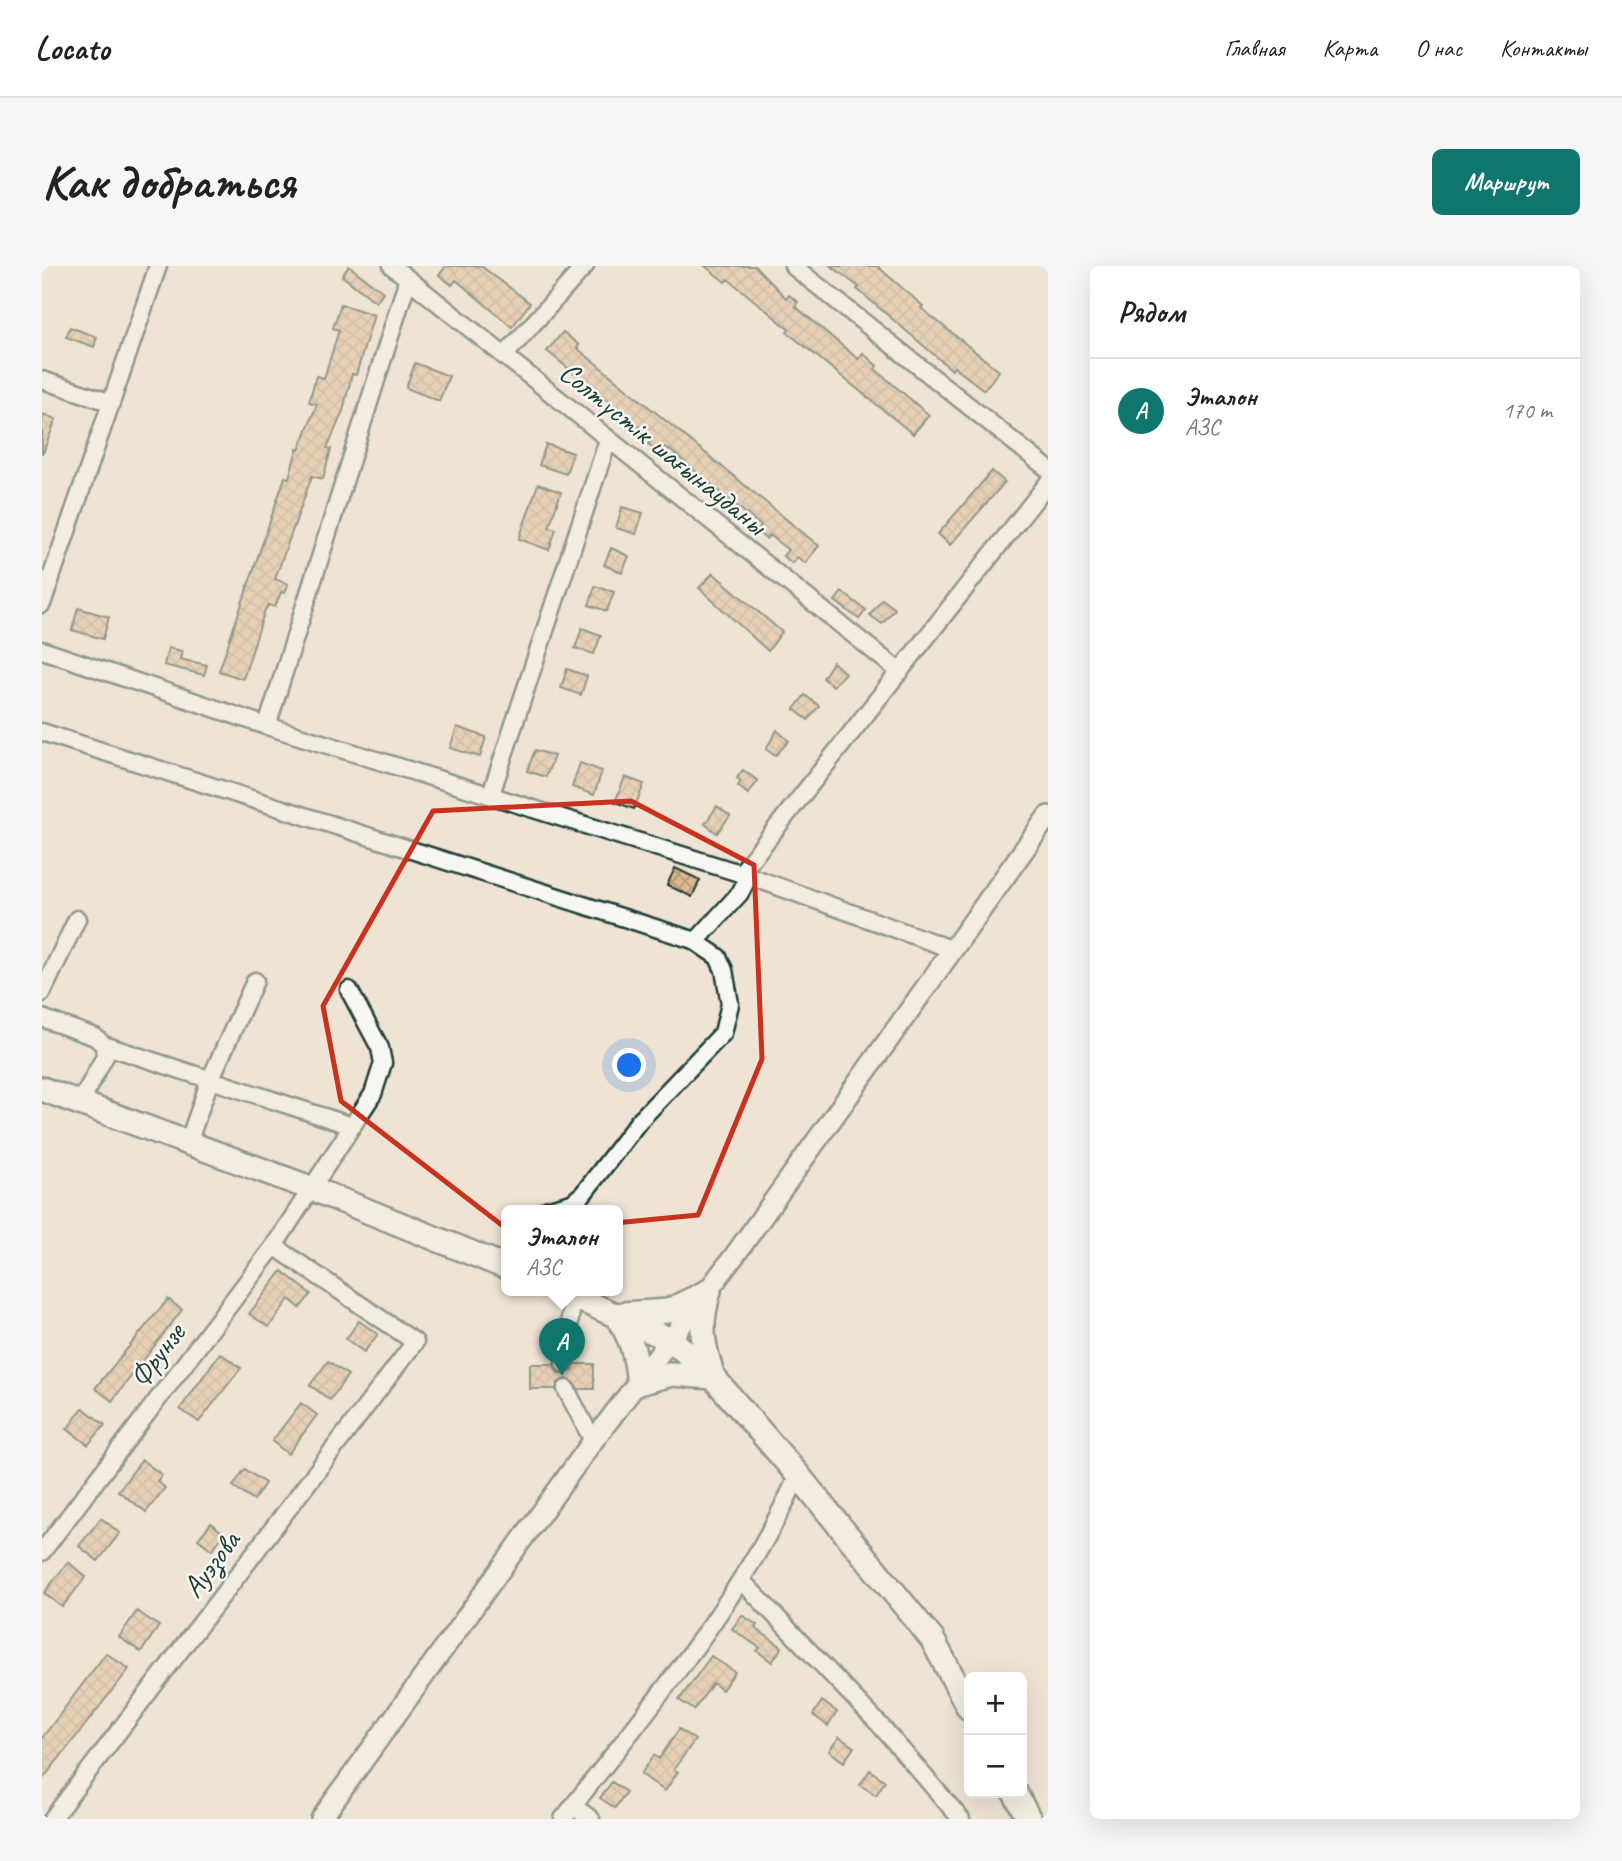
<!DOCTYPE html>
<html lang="ru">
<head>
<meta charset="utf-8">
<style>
	:root { --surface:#fff; --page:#f6f6f6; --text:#222; --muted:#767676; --line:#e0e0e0; --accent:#0f766e }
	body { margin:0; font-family:Caveat,sans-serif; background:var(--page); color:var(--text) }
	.controls { position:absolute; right:21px; bottom:21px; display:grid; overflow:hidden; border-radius:10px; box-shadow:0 7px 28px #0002 }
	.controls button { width:63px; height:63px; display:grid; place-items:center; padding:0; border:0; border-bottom:2px solid var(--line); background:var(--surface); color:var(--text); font:35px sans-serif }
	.you { position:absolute; left:588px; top:800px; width:24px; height:24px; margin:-18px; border:5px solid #fff; border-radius:50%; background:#1a73e8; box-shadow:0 0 0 10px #1a73e833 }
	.badge { display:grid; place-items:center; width:46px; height:46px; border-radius:50%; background:var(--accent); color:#fff; font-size:23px; font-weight:700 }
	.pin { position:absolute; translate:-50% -58px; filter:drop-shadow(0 2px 4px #0008) }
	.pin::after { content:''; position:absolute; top:37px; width:24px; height:21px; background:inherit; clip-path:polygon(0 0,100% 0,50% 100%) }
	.popup { position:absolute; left:459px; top:939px; width:122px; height:91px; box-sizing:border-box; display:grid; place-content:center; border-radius:10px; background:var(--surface); filter:drop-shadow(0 2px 5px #0005); font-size:23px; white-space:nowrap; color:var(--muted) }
	.popup b { font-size:26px; color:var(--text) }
	.popup::after { content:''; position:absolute; left:50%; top:100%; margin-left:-14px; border:14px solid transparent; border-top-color:var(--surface) }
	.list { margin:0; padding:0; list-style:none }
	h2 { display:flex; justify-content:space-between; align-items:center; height:91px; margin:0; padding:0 28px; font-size:30px }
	h2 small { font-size:23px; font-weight:400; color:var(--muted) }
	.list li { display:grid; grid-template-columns:46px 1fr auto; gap:21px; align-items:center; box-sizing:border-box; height:105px; padding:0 28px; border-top:2px solid var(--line) }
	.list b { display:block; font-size:26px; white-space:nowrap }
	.list p { margin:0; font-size:23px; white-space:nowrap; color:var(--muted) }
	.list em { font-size:23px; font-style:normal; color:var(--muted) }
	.map { position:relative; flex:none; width:1006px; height:1553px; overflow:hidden; border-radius:10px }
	header { display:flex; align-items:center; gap:42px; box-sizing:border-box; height:98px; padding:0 35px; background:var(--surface); border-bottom:2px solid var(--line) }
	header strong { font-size:33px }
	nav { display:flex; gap:38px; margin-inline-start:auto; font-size:24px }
	.intro { display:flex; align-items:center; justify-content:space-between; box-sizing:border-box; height:168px; padding:0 42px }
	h1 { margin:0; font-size:49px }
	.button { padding:18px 32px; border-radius:10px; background:var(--accent); color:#fff; font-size:24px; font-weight:700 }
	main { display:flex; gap:42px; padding:0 42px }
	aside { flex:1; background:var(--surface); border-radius:10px; box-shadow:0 7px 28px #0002 }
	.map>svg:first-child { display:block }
</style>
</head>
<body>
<header>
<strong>Locato</strong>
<nav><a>Главная</a><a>Карта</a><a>О нас</a><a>Контакты</a></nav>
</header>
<div class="intro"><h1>Как добраться</h1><a class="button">Маршрут</a></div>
<main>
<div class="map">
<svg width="1006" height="1553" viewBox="0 0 1006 1553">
	<defs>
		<pattern id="building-cross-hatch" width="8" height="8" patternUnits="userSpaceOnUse" patternTransform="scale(1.75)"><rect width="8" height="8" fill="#deb88f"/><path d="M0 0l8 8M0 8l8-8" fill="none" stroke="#b39776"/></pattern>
	</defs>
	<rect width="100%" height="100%" fill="#efe3d4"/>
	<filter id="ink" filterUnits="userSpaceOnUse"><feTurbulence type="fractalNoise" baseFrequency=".0143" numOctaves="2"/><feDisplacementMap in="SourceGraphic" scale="14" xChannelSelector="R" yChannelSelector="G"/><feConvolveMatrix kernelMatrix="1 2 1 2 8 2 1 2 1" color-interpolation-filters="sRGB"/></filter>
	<g filter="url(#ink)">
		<path fill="url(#building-cross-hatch)" stroke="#1f3d34" stroke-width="2" d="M 307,0 L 341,26 L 334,36 L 300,10 Z
			M 404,0 L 439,0 L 488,37 L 470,61 L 414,14 L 410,19 L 397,9 Z
			M 663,0 L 713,0 L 744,32 L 747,29 L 756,36 L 753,40 L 816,93 L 821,87 L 835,100 L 833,103 L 887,149 L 871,168 L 745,66 L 747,63 L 686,13 L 683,16 Z
			M 789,0 L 835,0 L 881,40 L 879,42 L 957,105 L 942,124 L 912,101 L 910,104 L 815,23 L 817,21 Z
			M 299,38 L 332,49 L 314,109 L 310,108 L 301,145 L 285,182 L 289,183 L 281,213 L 270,210 L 233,313 L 246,318 L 243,327 L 239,326 L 233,341 L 227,339 L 223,344 L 201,413 L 177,405 L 243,211 L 247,212 L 255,183 L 257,184 L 275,138 L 267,136 L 274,110 L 282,112 L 297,64 L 291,62 Z
			M 28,61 L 55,71 L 52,81 L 24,71 Z
			M 521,66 L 537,79 L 535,82 L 777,280 L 763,297 L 755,291 L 750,297 L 741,290 L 746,284 L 728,269 L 724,273 L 715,266 L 719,260 L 628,184 L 622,181 L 617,186 L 606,178 L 611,172 L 505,85 Z
			M 373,97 L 407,110 L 397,135 L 364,122 Z
			M 0,148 L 14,153 L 1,187 L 0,187 Z
			M 504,178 L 531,187 L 524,208 L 497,199 Z
			M 950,205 L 963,216 L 908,279 L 896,268 Z
			M 496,218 L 519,226 L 507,261 L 514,263 L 507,284 L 477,273 Z
			M 580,241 L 601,247 L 594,268 L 574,262 Z
			M 569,282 L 587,290 L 580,307 L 562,299 Z
			M 671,307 L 740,366 L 726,385 L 657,322 Z
			M 553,320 L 572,326 L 565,345 L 547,339 Z
			M 800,326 L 824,344 L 817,353 L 793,335 Z
			M 840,333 L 853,343 L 840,358 L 828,349 Z
			M 36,342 L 67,351 L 61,373 L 30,364 Z
			M 540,362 L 559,369 L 552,388 L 533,382 Z
			M 126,382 L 140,385 L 138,393 L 165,399 L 162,409 L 122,399 Z
			M 791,396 L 803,407 L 791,420 L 781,412 Z
			M 525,403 L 545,410 L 539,429 L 519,422 Z
			M 763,429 L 777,440 L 766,454 L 752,443 Z
			M 415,461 L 444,471 L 438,491 L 408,482 Z
			M 735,464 L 747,475 L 733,490 L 724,483 Z
			M 493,484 L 512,490 L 504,511 L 485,505 Z
			M 538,497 L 560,505 L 552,529 L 530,521 Z
			M 701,504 L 716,515 L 706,528 L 696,520 L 699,515 L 695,512 Z
			M 583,511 L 602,518 L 592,543 L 573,536 Z
			M 675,540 L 688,550 L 675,567 L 663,558 Z
			M 633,602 L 658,614 L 650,631 L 625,619 Z
			M 240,1005 L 269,1028 L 258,1042 L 247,1033 L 227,1061 L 207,1048 Z
			M 126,1033 L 140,1044 L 70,1135 L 53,1122 Z
			M 317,1055 L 336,1068 L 322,1086 L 304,1073 Z
			M 178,1087 L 199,1102 L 157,1156 L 138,1143 Z
			M 286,1095 L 306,1109 L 288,1134 L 268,1119 Z
			M 488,1098 L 512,1098 L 515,1106 L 521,1108 L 530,1105 L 533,1098 L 552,1098 L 552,1123 L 536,1123 L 530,1115 L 524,1113 L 516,1117 L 514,1123 L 488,1123 Z
			M 259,1137 L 275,1149 L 246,1188 L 230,1175 Z
			M 41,1142 L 63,1159 L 46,1179 L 25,1163 Z
			M 100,1194 L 120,1209 L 115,1215 L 123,1222 L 104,1246 L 76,1225 Z
			M 203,1203 L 223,1217 L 212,1234 L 191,1220 Z
			M 59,1252 L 78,1267 L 56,1295 L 37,1280 Z
			M 169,1257 L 182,1268 L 170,1284 L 156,1273 Z
			M 26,1296 L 44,1311 L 20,1341 L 2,1327 Z
			M 95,1345 L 117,1360 L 99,1386 L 77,1371 Z
			M 700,1349 L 715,1359 L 713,1362 L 740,1381 L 730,1396 L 715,1385 L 718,1382 L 690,1363 Z
			M 64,1387 L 87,1403 L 0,1514 L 0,1472 Z
			M 669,1390 L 693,1406 L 680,1424 L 671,1417 L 652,1444 L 637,1434 Z
			M 780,1435 L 795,1446 L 786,1460 L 771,1449 Z
			M 637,1463 L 653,1474 L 632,1503 L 636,1506 L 623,1525 L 599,1508 L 612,1489 L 617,1493 Z
			M 797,1471 L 812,1481 L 802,1496 L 787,1485 Z
			M 828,1504 L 843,1515 L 834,1529 L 818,1519 Z
			M 570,1516 L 584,1526 L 573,1542 L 558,1532 Z"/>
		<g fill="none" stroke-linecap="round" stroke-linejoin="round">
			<defs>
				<path id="minor" d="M 350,0 L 858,406
					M 751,0 L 1006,203
					M 462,90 L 543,0
					M 0,114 L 67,136
					M 0,338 L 116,0
					M 0,384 L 225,460 L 707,610 L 909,683
					M 225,460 L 366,13
					M 0,466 L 651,674 L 657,672 L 698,627 L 707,610
					M 449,528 L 566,174
					M 698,608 L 1006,217
					M 0,727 L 35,653
					M 0,752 L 53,771 L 62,779 L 63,790 L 38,837
					M 62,779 L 310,860
					M 146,877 L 168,814 L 213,715
					M 504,944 L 530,937 L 541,928 L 597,855 L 681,767 L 688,738 L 682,704 L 676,691 L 651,674
					M 522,1098 L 531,1030
					M 524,1123 L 551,1175
					M 0,1286 L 232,980 L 331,828 L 341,797 L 338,782 L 307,724
					M 700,1315 L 838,1459 L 919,1553
					M 531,1540 L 549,1553
					M 10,1553 L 373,1076 L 232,980
					M 521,1553 C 605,1444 700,1334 756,1209"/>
				<path id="major" d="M 279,1553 L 551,1175 L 693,989 L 1006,550"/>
				<path id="highway" d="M 0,823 L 271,923 L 464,1001
					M 517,1024 L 631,1075 L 671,1111 L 756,1209 L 890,1373 L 927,1442
					M 573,1048 C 590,1071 594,1090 597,1117 L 630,1108 L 671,1111 C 660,1076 657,1060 667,1025
					M 581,1048 L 626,1045 L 667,1025
					M 973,1527 L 987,1553"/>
			</defs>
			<use href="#minor" stroke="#1f3d34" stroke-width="21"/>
			<use href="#major" stroke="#1f3d34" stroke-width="24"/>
			<use href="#highway" stroke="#1f3d34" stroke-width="28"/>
			<use href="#minor" stroke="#f6f6f2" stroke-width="16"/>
			<use href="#major" stroke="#f6f6f2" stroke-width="19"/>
			<use href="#highway" stroke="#f6f6f2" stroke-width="23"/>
		</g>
	</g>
	<path d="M0 0H1006V1553H0ZM 589,535 L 712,599 L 720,793 L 656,949 L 470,967 L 299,835 L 281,740 L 391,545 Z" fill="#efe3d4" fill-opacity=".55" fill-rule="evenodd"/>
	<path fill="none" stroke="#c8321e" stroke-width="5" stroke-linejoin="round" d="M 589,535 L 712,599 L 720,793 L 656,949 L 470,967 L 299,835 L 281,740 L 391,545 Z"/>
	<g text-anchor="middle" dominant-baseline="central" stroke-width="5" stroke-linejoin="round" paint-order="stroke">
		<g font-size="30" fill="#1f3d34" stroke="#f6f6f2">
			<text transform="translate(621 182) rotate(39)">Солтүстік шағынауданы</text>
			<text transform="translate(115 1089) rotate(-53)">Фрунзе</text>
			<text transform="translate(169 1298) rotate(-53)">Ауэзова</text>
		</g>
	</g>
</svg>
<div class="controls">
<button>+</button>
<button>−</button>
</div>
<div class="you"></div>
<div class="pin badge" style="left:520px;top:1110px">A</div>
<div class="popup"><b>Эталон</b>АЗС</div>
</div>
<aside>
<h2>Рядом<small></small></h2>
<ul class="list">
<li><span class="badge">A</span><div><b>Эталон</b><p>АЗС</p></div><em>170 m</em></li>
</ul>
</aside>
</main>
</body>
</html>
